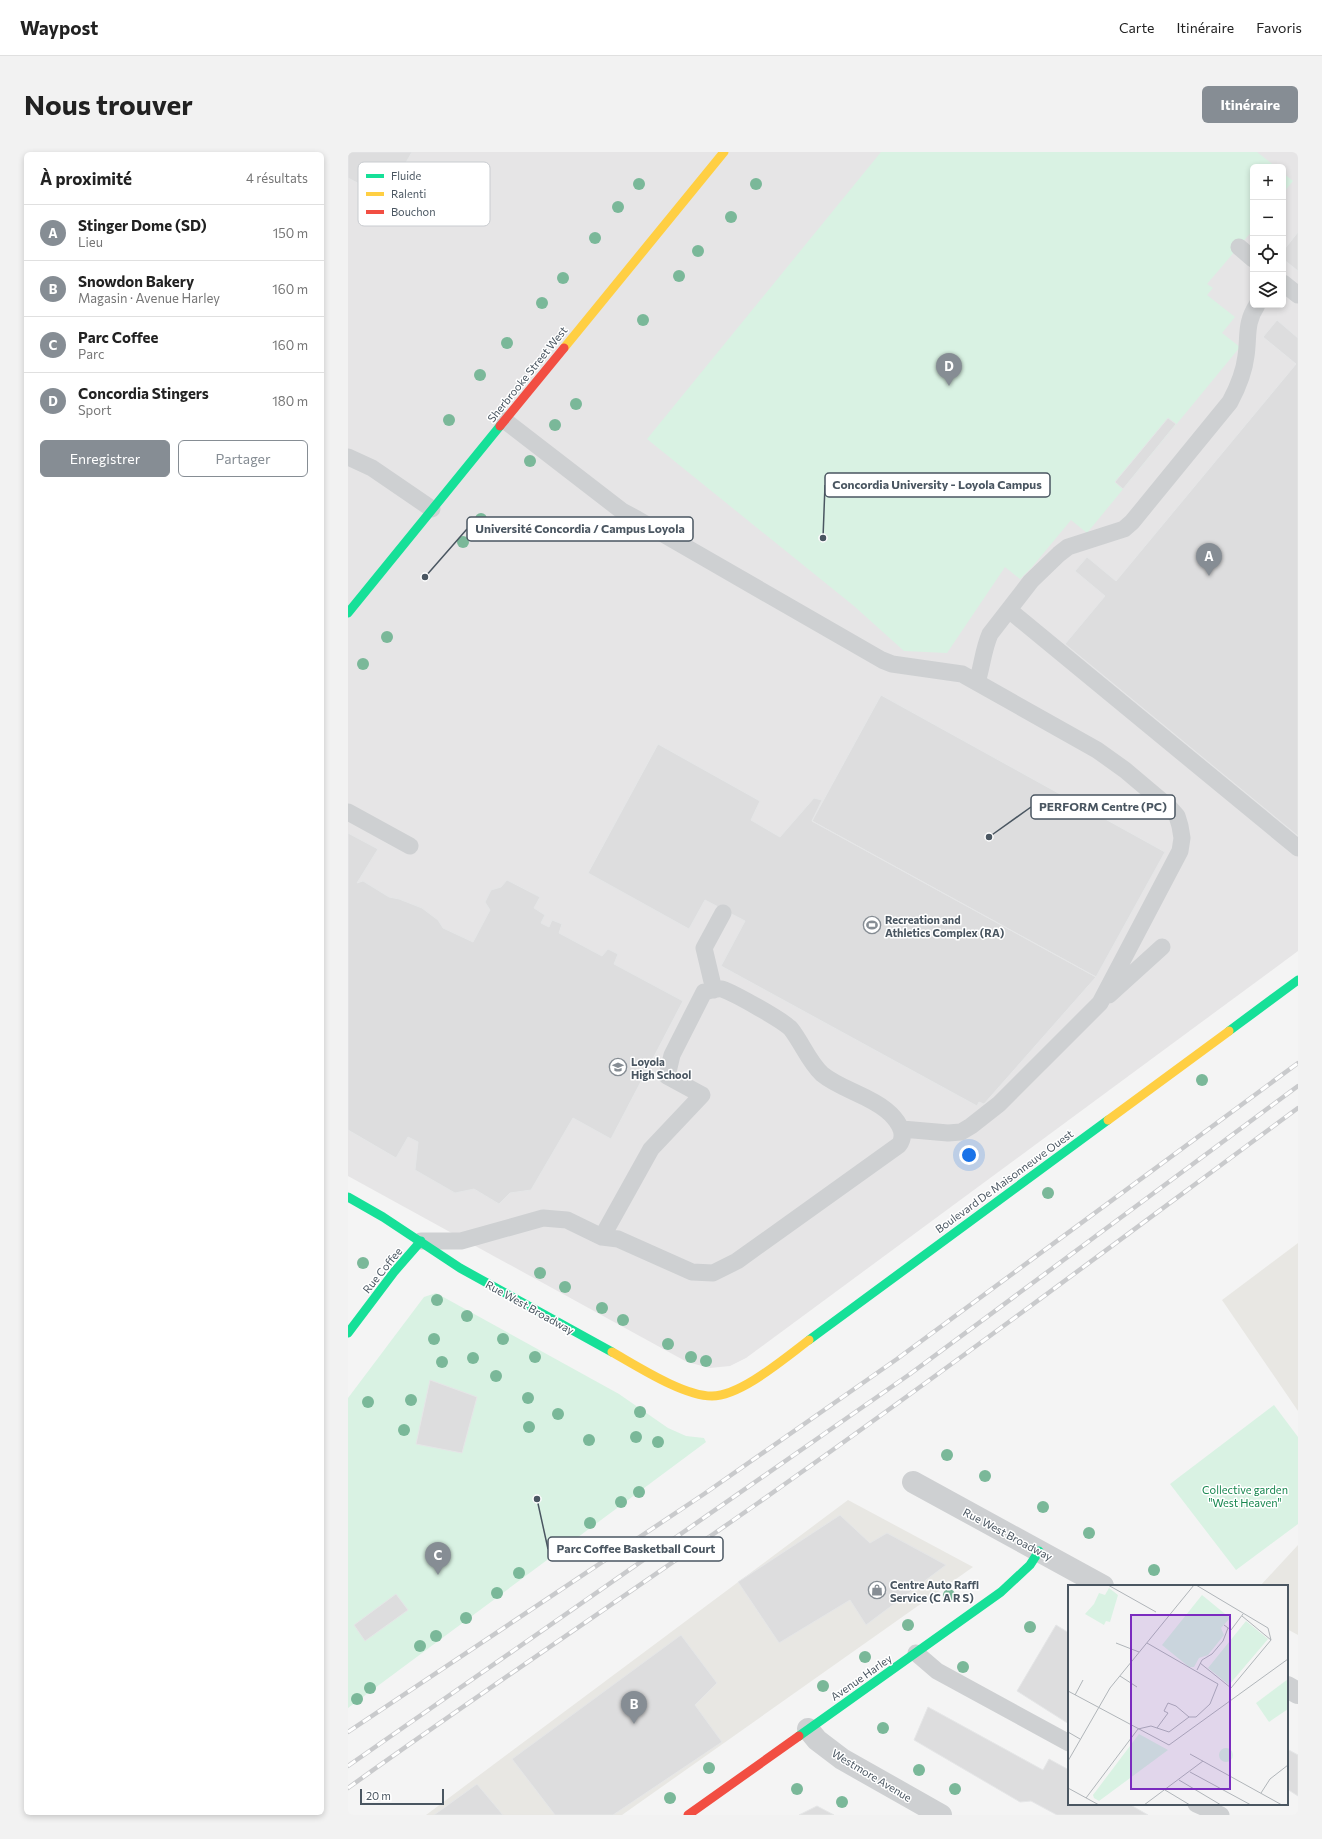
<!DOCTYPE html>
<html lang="fr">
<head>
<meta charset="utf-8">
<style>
	:root { --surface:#fff; --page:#f2f2f2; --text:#222; --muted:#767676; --line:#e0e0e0; --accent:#868d94 }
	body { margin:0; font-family:Commissioner,sans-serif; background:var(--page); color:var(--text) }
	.controls { position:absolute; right:12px; top:12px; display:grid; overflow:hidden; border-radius:6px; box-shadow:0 2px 6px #0003 }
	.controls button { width:36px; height:36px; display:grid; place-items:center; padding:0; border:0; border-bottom:1px solid var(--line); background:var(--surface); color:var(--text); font:20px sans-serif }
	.scale { position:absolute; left:12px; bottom:10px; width:84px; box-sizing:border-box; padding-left:4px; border:2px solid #4a5661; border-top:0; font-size:11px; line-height:14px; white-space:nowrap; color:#4a5661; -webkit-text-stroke:3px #fff; paint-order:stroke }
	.you { position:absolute; left:621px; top:1003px; width:14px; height:14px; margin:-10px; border:3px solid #fff; border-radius:50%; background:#1a73e8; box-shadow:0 0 0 6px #1a73e833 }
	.badge { display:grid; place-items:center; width:26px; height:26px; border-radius:50%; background:var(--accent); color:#fff; font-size:13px; font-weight:700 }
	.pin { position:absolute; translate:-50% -33px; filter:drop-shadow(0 1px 2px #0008) }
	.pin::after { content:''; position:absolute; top:21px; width:14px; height:12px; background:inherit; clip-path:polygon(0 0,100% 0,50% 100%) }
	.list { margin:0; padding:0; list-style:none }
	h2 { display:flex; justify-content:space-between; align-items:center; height:52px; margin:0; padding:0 16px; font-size:17px }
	h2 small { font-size:13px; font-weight:400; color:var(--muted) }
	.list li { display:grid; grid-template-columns:26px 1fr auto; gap:12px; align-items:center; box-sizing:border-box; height:56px; padding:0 16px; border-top:1px solid var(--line) }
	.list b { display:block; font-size:15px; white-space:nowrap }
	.list p { margin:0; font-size:13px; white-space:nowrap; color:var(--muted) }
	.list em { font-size:13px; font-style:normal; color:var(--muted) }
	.actions { display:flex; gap:8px; padding:12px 16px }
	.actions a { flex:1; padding:9px 0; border:1px solid var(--accent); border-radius:6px; text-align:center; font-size:14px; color:var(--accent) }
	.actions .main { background:var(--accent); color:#fff }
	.icon { flex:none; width:22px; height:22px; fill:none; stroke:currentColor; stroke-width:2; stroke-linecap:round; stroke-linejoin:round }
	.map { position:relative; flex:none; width:950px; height:1663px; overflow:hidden; border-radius:6px }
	header { display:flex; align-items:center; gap:24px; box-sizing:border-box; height:56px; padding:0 20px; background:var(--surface); border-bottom:1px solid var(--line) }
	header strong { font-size:19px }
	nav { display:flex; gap:22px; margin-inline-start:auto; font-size:14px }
	.intro { display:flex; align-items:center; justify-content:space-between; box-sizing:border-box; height:96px; padding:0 24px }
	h1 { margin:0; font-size:28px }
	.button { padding:10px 18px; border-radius:6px; background:var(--accent); color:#fff; font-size:14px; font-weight:700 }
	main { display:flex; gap:24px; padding:0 24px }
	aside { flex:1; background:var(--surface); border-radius:6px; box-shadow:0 2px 6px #0003 }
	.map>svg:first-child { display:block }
</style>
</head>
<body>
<header>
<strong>Waypost</strong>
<nav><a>Carte</a><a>Itinéraire</a><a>Favoris</a></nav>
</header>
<div class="intro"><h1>Nous trouver</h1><a class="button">Itinéraire</a></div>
<main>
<aside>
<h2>À proximité<small>4 résultats</small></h2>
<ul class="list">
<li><span class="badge">A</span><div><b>Stinger Dome (SD)</b><p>Lieu</p></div><em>150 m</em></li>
<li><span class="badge">B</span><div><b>Snowdon Bakery</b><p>Magasin · Avenue Harley</p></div><em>160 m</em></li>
<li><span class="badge">C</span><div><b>Parc Coffee</b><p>Parc</p></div><em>160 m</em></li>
<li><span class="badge">D</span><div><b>Concordia Stingers</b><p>Sport</p></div><em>180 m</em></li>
</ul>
<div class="actions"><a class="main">Enregistrer</a><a>Partager</a></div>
</aside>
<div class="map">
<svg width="950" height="1663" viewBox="0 0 950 1663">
	<rect width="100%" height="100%" fill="#f4f4f4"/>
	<path fill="#e8e7e3" d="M 950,1091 L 950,1259 L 874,1148 Z
		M 500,1348 L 625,1415 L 274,1663 L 78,1663 Z
		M 950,1393 L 950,1483 L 939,1477 L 939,1434 L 912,1434 Z"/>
	<path fill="#e6e5e6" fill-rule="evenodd" d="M 0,0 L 950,0 L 950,799 L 398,1206 L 382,1214 L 362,1216 L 339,1210 L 0,1024 ZM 905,15 L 935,15 L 935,153 L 905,153 Z"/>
	<path fill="#d9f2e3" d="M 533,0 L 909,0 L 928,15 L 905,15 L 905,78 L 859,132 L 865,136 L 859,143 L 887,165 L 874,181 L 892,195 L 739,381 L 723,368 L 684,415 L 672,427 L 657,415 L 599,501 L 556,499 L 506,454 L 299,287 Z
		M 935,21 L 945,29 L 935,41 Z
		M 88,1141 L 271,1242 L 320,1276 L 338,1284 L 356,1286 L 358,1290 L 0,1556 L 0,1246 L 76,1145 Z
		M 926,1253 L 950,1285 L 950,1372 L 888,1418 L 822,1332 Z"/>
	<path fill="#ddddde" stroke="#e5e6e7" d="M 0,0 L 64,0 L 38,46 L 0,26 Z
		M 950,80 L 950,119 L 935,107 L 935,99 Z
		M 929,168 L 950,186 L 950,684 L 717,492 L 757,444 L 727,419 L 739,405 L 768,429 L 948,212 L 915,185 Z
		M 820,266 L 828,272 L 775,337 L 767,330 Z
		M 533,543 L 817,700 L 748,825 L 464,669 Z
		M 310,592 L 412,649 L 403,668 L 432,685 L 466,646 L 474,648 L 464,669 L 748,825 L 636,952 L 631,950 L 629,954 L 373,814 L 397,769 L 357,748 L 341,777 L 240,721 Z
		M 0,681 L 30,697 L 9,731 L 15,729 L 41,745 L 51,747 L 74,756 L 90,768 L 95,776 L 125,790 L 142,758 L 137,750 L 143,738 L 153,735 L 159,728 L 192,745 L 186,756 L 197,763 L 193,771 L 201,775 L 204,768 L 214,772 L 211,781 L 254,804 L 260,797 L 270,802 L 266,812 L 335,849 L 263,987 L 225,966 L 183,1038 L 162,1041 L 151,1052 L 126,1037 L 107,1041 L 67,1018 L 70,990 L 60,985 L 48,1006 L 0,978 Z
		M 82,1228 L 129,1245 L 114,1301 L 68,1292 Z
		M 492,1363 L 522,1391 L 539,1381 L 598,1413 L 518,1473 L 502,1448 L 431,1491 L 390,1430 Z
		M 48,1442 L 60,1458 L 17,1489 L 6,1473 Z
		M 708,1473 L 721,1481 L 721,1572 L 669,1539 Z
		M 333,1483 L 369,1531 L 347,1553 L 374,1590 L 265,1663 L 207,1663 L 164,1607 Z
		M 580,1555 L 695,1618 L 701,1607 L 721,1618 L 721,1652 L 781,1652 L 800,1663 L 709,1663 L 683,1649 L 672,1650 L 566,1588 Z
		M 939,1597 L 950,1603 L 950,1644 L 939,1637 Z
		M 129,1632 L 155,1663 L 86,1663 Z
		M 469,1654 L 486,1663 L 451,1663 Z"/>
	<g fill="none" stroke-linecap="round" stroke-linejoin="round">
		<path stroke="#ced0d2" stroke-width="17" d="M 891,95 L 905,107
			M 935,131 L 950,143
			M 156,268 L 274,359 L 289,367 L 534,508 L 544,512 L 614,522 L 749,598 L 777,618 L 822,656 L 829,664 L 832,674 L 834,686 L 832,699 L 752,851 L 651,952 L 623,974 L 613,980 L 600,981 L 554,977
			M 0,305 L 24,316 L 84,357
			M 661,458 L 950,696
			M 629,530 C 634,515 635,498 642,482 L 683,429 L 711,402 L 720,395 L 776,377 L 784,370 L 882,250 C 890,235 896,221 898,204 C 901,184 897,171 909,153
			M 0,660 L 62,694
			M 366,838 L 356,796 L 375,761
			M 761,843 L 814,795
			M 73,1089 L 113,1089 L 195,1066 L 219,1068 L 254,1085 L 303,997 L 354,943 L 319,924 L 324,903 L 356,840 C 361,839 369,836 374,837 C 386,841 436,869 443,877 C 454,891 461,910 474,922 C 492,937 520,943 538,958 C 548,966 560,981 551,993 L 389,1109 L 365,1121 L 344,1120 L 270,1087 L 254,1085
			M 568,1501 L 589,1519 L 721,1591
			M 848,1652 L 873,1663"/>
		<path stroke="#ced0d2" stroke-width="22" d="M 565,1330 L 755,1434
			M 939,1535 L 950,1541
			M 460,1577 L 469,1588 L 494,1607 L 593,1663"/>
		<path stroke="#16e098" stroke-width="9" d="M 0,461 L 152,274
			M 881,879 L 950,828
			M 0,1045 L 35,1065 L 112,1116 L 264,1200
			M 0,1181 L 46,1120 L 73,1089
			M 461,1188 L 760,968
			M 451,1584 L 653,1440 L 682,1413 L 691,1399"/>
		<path stroke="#ffcf43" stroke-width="9" d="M 216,196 L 376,0
			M 760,968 L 881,879
			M 264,1200 C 289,1214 335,1244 364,1244 C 393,1244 438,1205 461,1188"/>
		<path stroke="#f24e42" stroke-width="9" d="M 152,274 L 216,196
			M 340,1663 L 451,1584"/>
		<defs>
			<path id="rail" d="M 0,1580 L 356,1342 L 549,1207 L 950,911
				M 0,1614 L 562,1222 L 950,934
				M 0,1636 C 135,1539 273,1447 410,1351 C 592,1223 770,1089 950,956"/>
		</defs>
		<use href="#rail" stroke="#c9cacc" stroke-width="4.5"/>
		<use href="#rail" stroke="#fff" stroke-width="3" stroke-dasharray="9" stroke-linecap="butt"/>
	</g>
	<g fill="#7ab899">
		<circle cx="291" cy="32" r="6"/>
		<circle cx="408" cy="32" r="6"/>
		<circle cx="270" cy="55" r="6"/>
		<circle cx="383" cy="65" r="6"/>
		<circle cx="247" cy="86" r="6"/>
		<circle cx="350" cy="99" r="6"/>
		<circle cx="331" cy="124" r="6"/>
		<circle cx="215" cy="126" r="6"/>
		<circle cx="194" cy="151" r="6"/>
		<circle cx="295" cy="168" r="6"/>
		<circle cx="159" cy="191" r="6"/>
		<circle cx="132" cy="223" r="6"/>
		<circle cx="228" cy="252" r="6"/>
		<circle cx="101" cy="268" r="6"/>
		<circle cx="207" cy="273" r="6"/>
		<circle cx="182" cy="309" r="6"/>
		<circle cx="133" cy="367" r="6"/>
		<circle cx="115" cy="390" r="6"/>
		<circle cx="39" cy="485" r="6"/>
		<circle cx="15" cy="512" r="6"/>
		<circle cx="854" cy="928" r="6"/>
		<circle cx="700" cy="1041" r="6"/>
		<circle cx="15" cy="1111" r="6"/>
		<circle cx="192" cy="1121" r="6"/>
		<circle cx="217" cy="1135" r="6"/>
		<circle cx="89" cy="1148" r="6"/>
		<circle cx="254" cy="1156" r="6"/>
		<circle cx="119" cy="1164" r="6"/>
		<circle cx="275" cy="1168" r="6"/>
		<circle cx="86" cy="1187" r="6"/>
		<circle cx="155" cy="1187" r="6"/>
		<circle cx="320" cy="1192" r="6"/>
		<circle cx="187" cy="1205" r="6"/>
		<circle cx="343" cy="1205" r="6"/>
		<circle cx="125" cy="1206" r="6"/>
		<circle cx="358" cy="1209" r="6"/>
		<circle cx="94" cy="1210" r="6"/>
		<circle cx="148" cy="1224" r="6"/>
		<circle cx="180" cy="1246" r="6"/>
		<circle cx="63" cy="1248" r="6"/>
		<circle cx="20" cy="1250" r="6"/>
		<circle cx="292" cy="1260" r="6"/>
		<circle cx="210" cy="1262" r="6"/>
		<circle cx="181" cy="1275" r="6"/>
		<circle cx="56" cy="1278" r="6"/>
		<circle cx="288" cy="1285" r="6"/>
		<circle cx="241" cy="1288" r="6"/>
		<circle cx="310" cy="1290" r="6"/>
		<circle cx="599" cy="1303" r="6"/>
		<circle cx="637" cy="1324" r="6"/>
		<circle cx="291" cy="1340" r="6"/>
		<circle cx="273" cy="1350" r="6"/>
		<circle cx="695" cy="1355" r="6"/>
		<circle cx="242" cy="1371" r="6"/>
		<circle cx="741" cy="1381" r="6"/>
		<circle cx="806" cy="1418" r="6"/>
		<circle cx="171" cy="1421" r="6"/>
		<circle cx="149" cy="1441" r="6"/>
		<circle cx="601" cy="1443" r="6"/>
		<circle cx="118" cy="1466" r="6"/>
		<circle cx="560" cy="1473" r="6"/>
		<circle cx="682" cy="1475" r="6"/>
		<circle cx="88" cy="1484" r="6"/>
		<circle cx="72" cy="1494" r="6"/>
		<circle cx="517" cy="1505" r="6"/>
		<circle cx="615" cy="1515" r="6"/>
		<circle cx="475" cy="1534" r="6"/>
		<circle cx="22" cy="1536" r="6"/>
		<circle cx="9" cy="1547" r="6"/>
		<circle cx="535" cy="1576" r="6"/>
		<circle cx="361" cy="1616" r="6"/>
		<circle cx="571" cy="1618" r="6"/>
		<circle cx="449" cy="1637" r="6"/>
		<circle cx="607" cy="1637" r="6"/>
		<circle cx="322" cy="1646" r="6"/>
		<circle cx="494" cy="1650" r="6"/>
	</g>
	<defs>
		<symbol id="stadium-ring" viewBox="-11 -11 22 22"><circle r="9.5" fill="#fff" stroke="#868d94" stroke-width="1.5"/><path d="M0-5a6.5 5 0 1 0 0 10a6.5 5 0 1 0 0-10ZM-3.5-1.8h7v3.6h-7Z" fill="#868d94"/></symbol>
		<symbol id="school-ring" viewBox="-11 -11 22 22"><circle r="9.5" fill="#fff" stroke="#868d94" stroke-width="1.5"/><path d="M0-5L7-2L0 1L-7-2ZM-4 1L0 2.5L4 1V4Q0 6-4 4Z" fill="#868d94"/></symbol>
		<symbol id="shop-ring" viewBox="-11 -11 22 22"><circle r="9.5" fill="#fff" stroke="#868d94" stroke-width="1.5"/><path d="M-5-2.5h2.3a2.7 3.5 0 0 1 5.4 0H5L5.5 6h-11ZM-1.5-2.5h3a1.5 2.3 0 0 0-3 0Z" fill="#868d94"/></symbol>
	</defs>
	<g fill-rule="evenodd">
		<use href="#stadium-ring" x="514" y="763" width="20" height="20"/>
		<use href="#school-ring" x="260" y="905" width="20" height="20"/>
		<use href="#shop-ring" x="519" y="1428" width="20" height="20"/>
	</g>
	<g text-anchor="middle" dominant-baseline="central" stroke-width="3" stroke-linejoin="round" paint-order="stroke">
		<g font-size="11" fill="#4a5661" stroke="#fff">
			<text transform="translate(179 222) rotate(-51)">Sherbrooke Street West</text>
			<text transform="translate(656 1029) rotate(-36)">Boulevard De Maisonneuve Ouest</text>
			<text transform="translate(34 1118) rotate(-51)">Rue Coffee</text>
			<text transform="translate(182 1155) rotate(29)">Rue West Broadway</text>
			<text transform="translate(660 1382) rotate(28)">Rue West Broadway</text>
			<text transform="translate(513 1525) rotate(-35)">Avenue Harley</text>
			<text transform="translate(524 1623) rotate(31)">Westmore Avenue</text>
		</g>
		<g font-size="11" font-weight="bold" fill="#4a5661" stroke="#fff" text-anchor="start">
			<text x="537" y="767">Recreation and<tspan x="537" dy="13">Athletics Complex (RA)</tspan></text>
			<text x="283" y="909">Loyola<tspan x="283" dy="13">High School</tspan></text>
			<text x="542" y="1432">Centre Auto Raffi<tspan x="542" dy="13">Service (C A R S)</tspan></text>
		</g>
		<g font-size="11" fill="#17864f" stroke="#fff">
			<text x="897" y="1337">Collective garden<tspan x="897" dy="13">"West Heaven"</tspan></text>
		</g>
	</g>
	<g transform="translate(720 1433)">
		<rect width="220" height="220" fill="#f4f4f4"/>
		<path d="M 41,3 L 50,10 L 42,37 L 38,36 L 36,40 L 17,29 L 26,19 L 31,8 L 37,10 ZM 134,10 L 162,33 L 153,43 L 156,50 L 140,70 L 131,73 L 126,82 L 121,82 L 94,60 ZM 178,36 L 200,54 L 161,100 L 140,83 ZM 220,94 L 220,124 L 201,137 L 188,118 ZM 71,149 L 100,165 L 31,216 L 26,213 L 25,210 ZM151 170a7 7 0 1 1 14 0a7 7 0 1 1-14 0Z" fill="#d9f2e3"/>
		<path fill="none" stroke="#b0b5b9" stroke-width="1" d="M 40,0 L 88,27M 128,0 L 200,43 L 203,55M 156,40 L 163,45 L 175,29M 48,58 L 71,67M 79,58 L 150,99 L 142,119 L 128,132 L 121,132M 132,78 L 163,103 L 203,55 L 174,31M 129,85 L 134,75 L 144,69 L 155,56 L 160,43M 52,91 L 69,102M 0,106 L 101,160 L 220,74M 7,110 L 15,95M 70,144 L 83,141 L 89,143 L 100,128 L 96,126 L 100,118 L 108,121 L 121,132 L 101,147 L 89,143M 0,147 L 12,154M 122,169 L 214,220M 0,176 L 42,103 L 126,0M 122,187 L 183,220M 111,195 L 153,220M 0,203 L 31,220M 97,205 L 122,220M 193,208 L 202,194 L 220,180M 18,213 L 70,144M 76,220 L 135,176"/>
		<path fill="#7b2cbf" fill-opacity="0.15" stroke="#7b2cbf" stroke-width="2" d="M 63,30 L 162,30 L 162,204 L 63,204 Z"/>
		<rect width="220" height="220" fill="none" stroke="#4a5661" stroke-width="2"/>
	</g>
	<rect x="10" y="10" width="132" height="64" rx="6" fill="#fff" stroke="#c9ccd0" stroke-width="1"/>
	<rect x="18" y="22" width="18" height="4" fill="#16e098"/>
	<rect x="18" y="40" width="18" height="4" fill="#ffcf43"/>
	<rect x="18" y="58" width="18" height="4" fill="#f24e42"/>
	<g font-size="11" fill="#4a5661">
		<text x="43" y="28">Fluide</text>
		<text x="43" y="46">Ralenti</text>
		<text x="43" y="64">Bouchon</text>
	</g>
	<path fill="none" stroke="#4a5661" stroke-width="1.5" d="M475 386L477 333M77 425L119 377M641 685L683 655M189 1347L200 1397"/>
	<g fill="#4a5661" stroke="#fff" stroke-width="1.5">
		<circle cx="475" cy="386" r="4"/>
		<circle cx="77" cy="425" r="4"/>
		<circle cx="641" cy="685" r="4"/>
		<circle cx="189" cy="1347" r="4"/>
	</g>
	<g fill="#fff" stroke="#4a5661" stroke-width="1.5">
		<rect x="477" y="321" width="225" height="24" rx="4"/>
		<rect x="119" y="365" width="226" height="24" rx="4"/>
		<rect x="683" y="643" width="144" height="24" rx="4"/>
		<rect x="200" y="1385" width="175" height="24" rx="4"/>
	</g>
	<g font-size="12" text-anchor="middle" font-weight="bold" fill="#4a5661">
		<text x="589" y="337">Concordia University - Loyola Campus</text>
		<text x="232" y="381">Université Concordia / Campus Loyola</text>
		<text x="755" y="659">PERFORM Centre (PC)</text>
		<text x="288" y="1401">Parc Coffee Basketball Court</text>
	</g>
</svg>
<div class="controls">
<button>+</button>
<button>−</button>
<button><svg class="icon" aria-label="locate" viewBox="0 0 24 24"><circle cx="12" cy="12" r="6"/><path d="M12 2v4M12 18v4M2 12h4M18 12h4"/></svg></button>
<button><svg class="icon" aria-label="layers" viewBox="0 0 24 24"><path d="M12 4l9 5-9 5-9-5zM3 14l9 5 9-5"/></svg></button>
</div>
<div class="scale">20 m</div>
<div class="you"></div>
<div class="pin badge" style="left:861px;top:424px">A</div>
<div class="pin badge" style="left:286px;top:1572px">B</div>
<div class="pin badge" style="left:90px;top:1423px">C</div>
<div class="pin badge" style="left:601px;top:234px">D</div>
</div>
</main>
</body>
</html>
